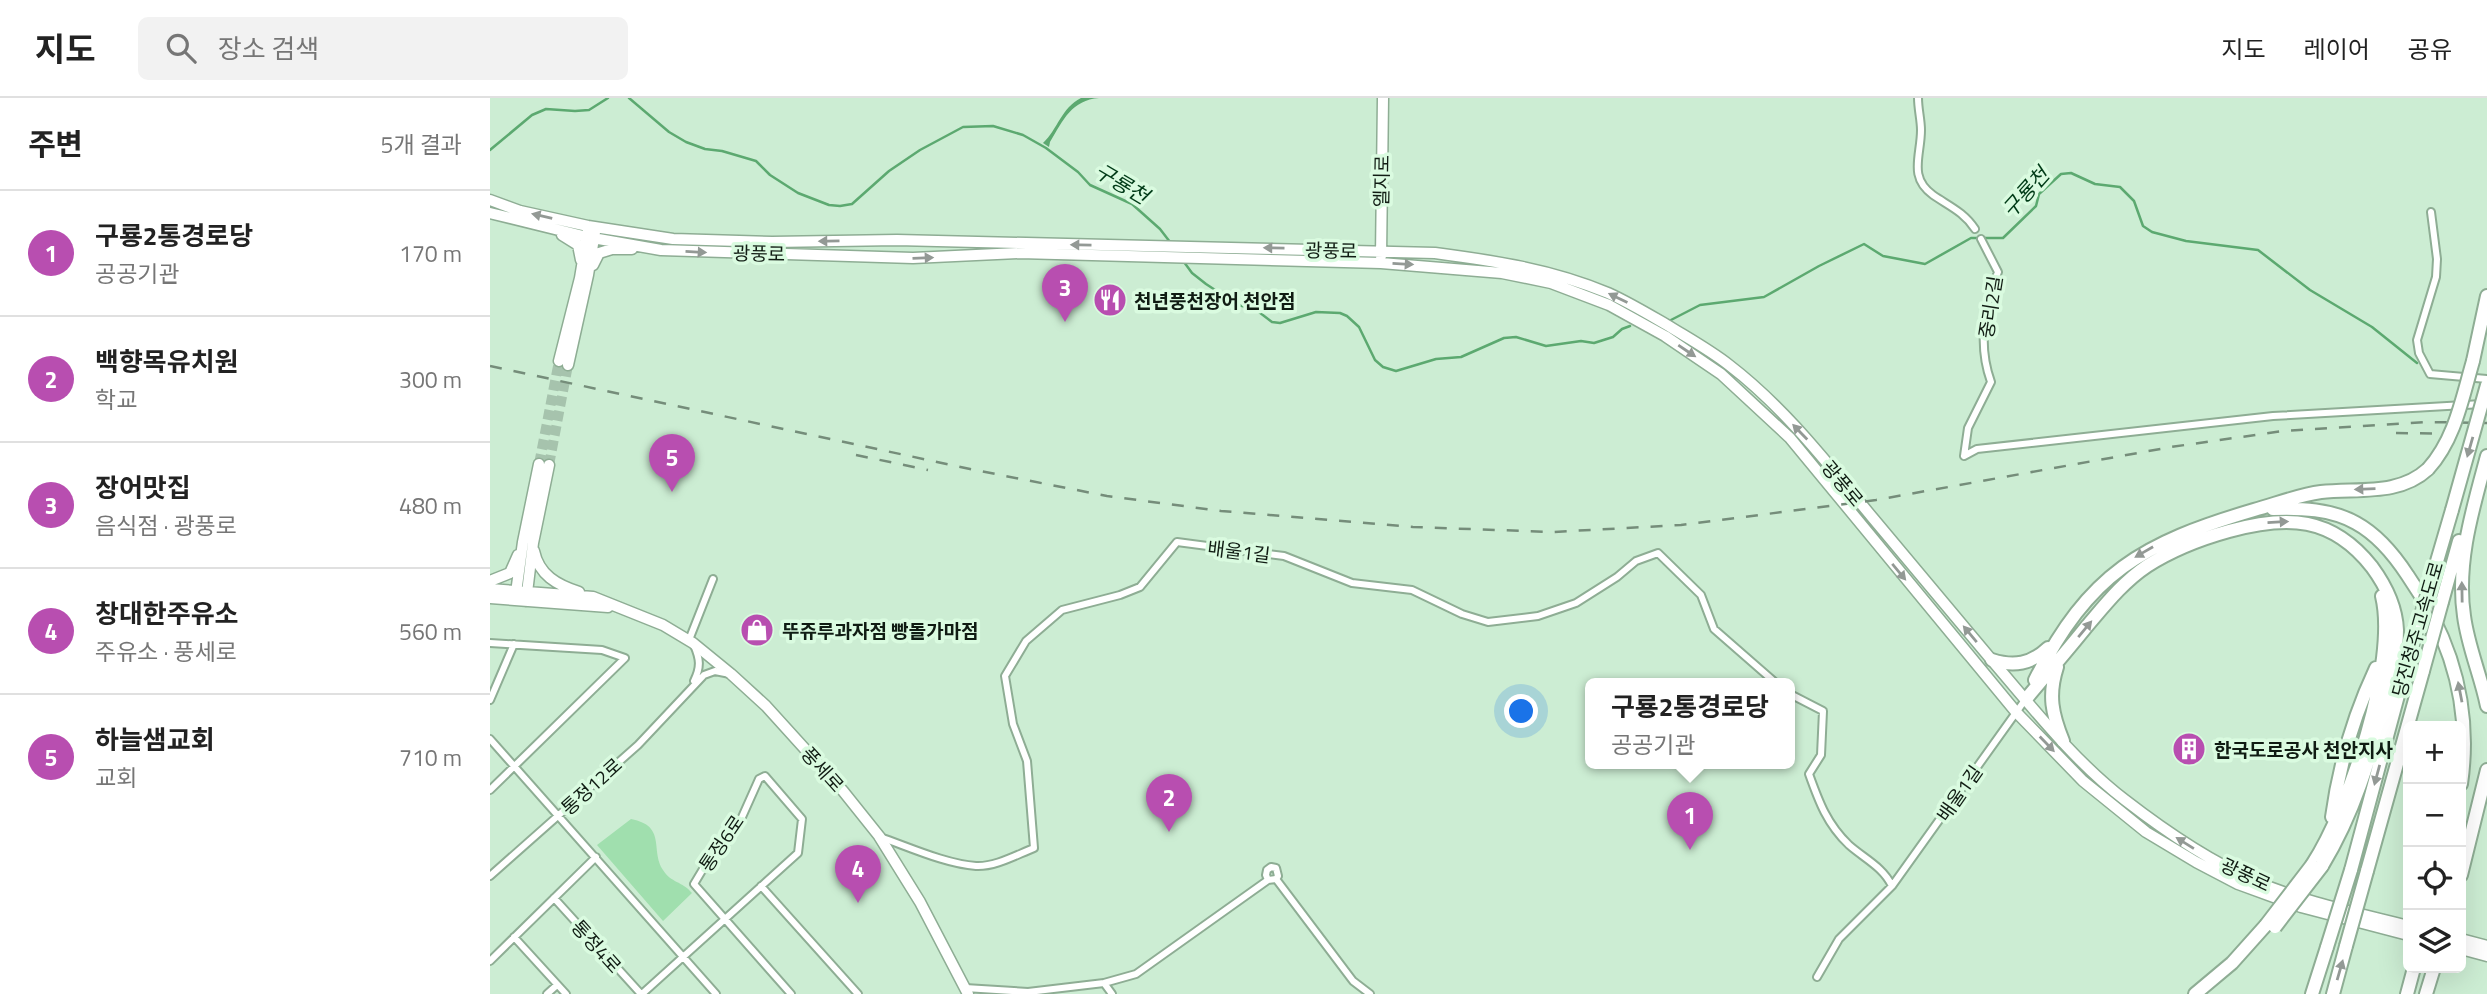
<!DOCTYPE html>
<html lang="ko">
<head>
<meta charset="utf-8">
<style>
	:root { --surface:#fff; --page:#f2f2f2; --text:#222; --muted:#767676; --line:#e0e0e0; --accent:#b84eb0 }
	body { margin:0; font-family:"Titillium Web","Noto Sans KR",sans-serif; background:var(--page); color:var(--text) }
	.controls { position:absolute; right:21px; bottom:21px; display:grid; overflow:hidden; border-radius:10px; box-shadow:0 7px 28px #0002 }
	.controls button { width:63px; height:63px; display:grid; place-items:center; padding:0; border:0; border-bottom:2px solid var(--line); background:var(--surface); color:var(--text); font:35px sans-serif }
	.you { position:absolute; left:1032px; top:614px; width:24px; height:24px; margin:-18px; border:5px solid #fff; border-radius:50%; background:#1a73e8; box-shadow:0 0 0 10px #1a73e833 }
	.badge { display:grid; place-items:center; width:46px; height:46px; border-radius:50%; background:var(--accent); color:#fff; font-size:23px; font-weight:700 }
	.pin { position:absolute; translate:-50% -58px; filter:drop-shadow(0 2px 4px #0008) }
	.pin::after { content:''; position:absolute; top:37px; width:24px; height:21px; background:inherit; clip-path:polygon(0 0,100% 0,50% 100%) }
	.popup { position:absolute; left:1095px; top:580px; width:210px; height:91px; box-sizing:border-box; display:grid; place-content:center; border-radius:10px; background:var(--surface); filter:drop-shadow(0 2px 5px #0005); font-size:23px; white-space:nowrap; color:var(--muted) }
	.popup b { font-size:26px; color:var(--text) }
	.popup::after { content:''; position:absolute; left:50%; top:100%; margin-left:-14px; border:14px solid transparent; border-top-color:var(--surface) }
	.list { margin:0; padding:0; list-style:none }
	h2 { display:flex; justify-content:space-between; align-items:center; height:91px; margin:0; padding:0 28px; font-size:30px }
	h2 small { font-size:23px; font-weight:400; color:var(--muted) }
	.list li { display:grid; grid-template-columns:46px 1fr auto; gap:21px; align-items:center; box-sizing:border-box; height:126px; padding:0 28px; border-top:2px solid var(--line) }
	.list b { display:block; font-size:26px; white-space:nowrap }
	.list p { margin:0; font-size:23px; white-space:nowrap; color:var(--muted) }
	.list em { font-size:23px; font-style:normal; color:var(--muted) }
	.icon { flex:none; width:38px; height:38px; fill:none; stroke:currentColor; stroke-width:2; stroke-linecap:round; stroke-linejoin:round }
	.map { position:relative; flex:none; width:1997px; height:896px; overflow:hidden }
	header { display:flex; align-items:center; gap:42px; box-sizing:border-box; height:98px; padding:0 35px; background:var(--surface); border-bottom:2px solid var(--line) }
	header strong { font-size:33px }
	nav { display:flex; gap:38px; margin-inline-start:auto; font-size:24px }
	.search { width:490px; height:63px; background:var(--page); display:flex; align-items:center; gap:18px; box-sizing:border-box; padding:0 24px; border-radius:10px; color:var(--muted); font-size:26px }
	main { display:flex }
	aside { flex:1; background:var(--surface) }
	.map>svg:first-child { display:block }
</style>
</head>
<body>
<header>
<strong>지도</strong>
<div class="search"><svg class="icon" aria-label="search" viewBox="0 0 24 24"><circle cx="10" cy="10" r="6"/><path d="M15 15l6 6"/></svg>장소 검색</div>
<nav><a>지도</a><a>레이어</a><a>공유</a></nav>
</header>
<main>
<aside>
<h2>주변<small>5개 결과</small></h2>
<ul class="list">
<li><span class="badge">1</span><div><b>구룡2통경로당</b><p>공공기관</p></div><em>170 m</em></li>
<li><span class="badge">2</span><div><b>백향목유치원</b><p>학교</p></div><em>300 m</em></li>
<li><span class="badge">3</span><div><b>장어맛집</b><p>음식점 · 광풍로</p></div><em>480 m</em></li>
<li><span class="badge">4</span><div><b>창대한주유소</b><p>주유소 · 풍세로</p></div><em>560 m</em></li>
<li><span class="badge">5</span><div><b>하늘샘교회</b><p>교회</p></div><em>710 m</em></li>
</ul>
</aside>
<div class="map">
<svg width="1997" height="896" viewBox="0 0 1997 896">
	<rect width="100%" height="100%" fill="#ccedd3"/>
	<path fill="#a0dfae" d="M 141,721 C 177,728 160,752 173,772 C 181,785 192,783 202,795 L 173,823 L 107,747 Z"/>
	<path fill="#5ca970" d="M 591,0 L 609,0 C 582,2 573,22 560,44 L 559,49 L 553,45 C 568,31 571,10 591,0 Z"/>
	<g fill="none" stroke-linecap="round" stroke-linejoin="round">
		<path stroke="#5ca970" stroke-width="2.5" d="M 139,0 L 179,34 L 196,44 L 215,51 L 232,53 L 266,63 L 280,77 L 308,95 L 339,107 L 350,108 L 362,106 L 399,73 L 430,52 L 473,29 L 503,28 L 533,37 L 556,50 L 588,74 L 600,87 L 642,106 L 670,131 L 680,144
			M 0,52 L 42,17 L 56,11 L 85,13 L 99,12 L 118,0
			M 694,164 L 702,175 L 716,186 L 748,207 L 765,211 L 782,224 L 790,225 L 826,214 L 850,215 L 857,218 L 869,229 L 885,262 L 893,269 L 906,273 L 946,261 L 971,259 L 1014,240 L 1026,239 L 1056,248 L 1091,243 L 1104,245 L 1123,239 L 1132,231 L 1140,228
			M 1179,223 L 1210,207 L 1274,199 L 1329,168 L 1374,146 L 1393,158 L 1435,166 L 1481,140 L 1513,140 L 1546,108 L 1549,96 L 1571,76 L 1581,75 L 1605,86 L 1630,89 L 1644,103 L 1653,128 L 1662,134 L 1696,143 L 1768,152 L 1820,192 L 1882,229 L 1927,265"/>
		<path stroke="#a6c3ad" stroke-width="10" stroke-dasharray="10 5" stroke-linecap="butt" d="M 49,366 L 69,263
			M 59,367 L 78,267"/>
		<defs>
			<path id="street" d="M 1428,0 C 1428,11 1431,22 1431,32 C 1431,58 1418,79 1443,97 C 1459,108 1474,114 1485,131
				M 1941,114 L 1947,161 L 1946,179 L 1927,242 L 1929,255 L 1940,276 L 1997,281
				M 1474,358 L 1487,351 L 1783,318 L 1992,306
				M 1474,358 L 1478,330 L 1501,284 C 1488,248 1494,209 1508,174 L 1491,141
				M 199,542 L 223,481
				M 0,545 L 112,552 L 135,560 L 0,692
				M 204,583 C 211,569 210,561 204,547
				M 1300,596 L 1333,613 L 1331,657 L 1319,676 C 1329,704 1337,726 1359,747 C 1375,761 1393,769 1402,788 L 1349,841 L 1327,879
				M 0,602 L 24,546
				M 0,641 L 226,896
				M 390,739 C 419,749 456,766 486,768 C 505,769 526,757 544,750 L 537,663 L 523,626 L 515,578 L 536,543 L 572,512 L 630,497 L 650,489 L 687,444 L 794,458 L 862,485 L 922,492 L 972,516 L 998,524 L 1048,518 L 1086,505 L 1127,479 L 1146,463 L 1168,455 L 1211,497 L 1224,531 L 1287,586
				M 0,778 L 148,647 L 214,577 L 225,573 L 240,576
				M 786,781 L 863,883 L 880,896
				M 271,788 L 368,896
				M 1402,788 L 1535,602
				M 64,800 L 151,896
				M 24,839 L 76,896
				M 0,863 L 106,759
				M 614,885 L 622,896
				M 475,890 L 538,894 L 614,885 L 646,876 L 778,782 L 786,781 L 788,778 L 786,770 L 781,769 L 777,772 L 776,777 L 778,782
				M 57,896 L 67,887
				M 152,896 C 204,849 256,802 308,755 L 312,721 L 275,678 L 269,681 L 248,728 L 237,744 L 216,766 L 204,786 L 301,896"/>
			<path id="secondary" d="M 0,102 L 30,113 L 98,128 L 183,141 L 282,144 L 407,142 L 945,155 C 1005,163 1061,171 1118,195 C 1138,204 1158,216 1177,227 C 1198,240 1220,252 1239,267 C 1294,309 1338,366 1382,419 C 1421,466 1461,513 1500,560 C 1542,609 1584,663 1635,702 C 1675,733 1719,763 1765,783 C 1813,804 1867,815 1918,828
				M 0,115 L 97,139 L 171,152 L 423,160 L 530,155 L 891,165 L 1012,175 L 1061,185 L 1119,207 L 1175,238 L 1231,276 L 1300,340 L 1526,614 L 1593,683 L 1656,734 L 1706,764 L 1748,786 L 1811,809 L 1918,837
				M 72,137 L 88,147 L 91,162
				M 891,158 L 893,0
				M 103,167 L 109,155 L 122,151 L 142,151
				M 69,263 L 90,180 L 98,132
				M 78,267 L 98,177 L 105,134
				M 44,453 C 49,477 67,487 89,494
				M 0,483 L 20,475 L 28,457
				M 0,491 L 103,499 L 173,527 L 203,545 L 241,576 L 276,608 L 353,693 L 389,738 L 430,804 L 478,896
				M 0,500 L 118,509
				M 25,502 L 33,444 L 49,366
				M 36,503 L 43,445 L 59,367
				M 1971,841 L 1997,848
				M 1971,851 L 1997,858"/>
			<path id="highway" d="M 1983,263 L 1997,198
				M 1997,358 C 1983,410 1966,464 1974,518 C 1978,549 1991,578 1997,608
				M 1783,411 C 1811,410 1841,411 1866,425 C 1888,437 1905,458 1918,478 C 1962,541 1982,610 1971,686
				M 1938,494 L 1962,412
				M 1952,504 L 1969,443
				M 1502,562 C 1524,569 1541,566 1558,550
				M 1567,569 C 1558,597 1562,616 1573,643
				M 1545,582 C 1599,475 1652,445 1764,412 C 1786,406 1808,397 1831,394 C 1868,390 1909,398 1938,371
				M 1536,601 C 1556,577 1577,553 1597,528 C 1615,507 1633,484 1657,468 C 1682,452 1710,441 1739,433 C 1797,417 1842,418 1882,469 C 1896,488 1906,508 1907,532 C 1907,555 1901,578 1895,600 C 1881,659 1864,715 1832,768
				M 1842,719 C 1849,668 1864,617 1886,570
				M 1822,767 C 1859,711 1908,564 1892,498
				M 1861,772 L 1917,564
				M 1877,773 L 1933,573
				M 1971,777 L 1997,672
				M 1705,896 L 1742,865 L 1776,827
				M 1822,896 L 1837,849
				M 1843,896 L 1856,848
				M 1917,896 L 1924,870
				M 1936,896 L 1944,870"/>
		</defs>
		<use href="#street" stroke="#8ead94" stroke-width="10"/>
		<use href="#secondary" stroke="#8ead94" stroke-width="13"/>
		<use href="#highway" stroke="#8ead94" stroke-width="16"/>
		<use href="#street" stroke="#fff" stroke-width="6"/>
		<use href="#secondary" stroke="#fff" stroke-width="10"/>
		<use href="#highway" stroke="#fff" stroke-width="12"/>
		<path stroke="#758d7a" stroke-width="2.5" stroke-dasharray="12 12" stroke-linecap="butt" d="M 0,268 L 480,371 L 617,398 L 731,413 L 923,429 L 1063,434 L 1191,427 L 1386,402 L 1681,349 L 1793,333 L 1935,324 L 1997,325
			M 1906,335 L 1997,336
			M 366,357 L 438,372"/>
		<defs>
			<path id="highway-bridge" d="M 1938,371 C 1965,341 1972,301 1983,263
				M 1962,412 L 1997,287
				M 1917,564 L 1938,494
				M 1933,573 L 1952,504
				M 1776,827 L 1822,767
				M 1785,829 L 1832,768
				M 1856,848 L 1877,773
				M 1837,849 L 1861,772"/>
		</defs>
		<use href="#highway-bridge" stroke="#8ead94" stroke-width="16" stroke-linecap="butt"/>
		<use href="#highway-bridge" stroke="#fff" stroke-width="12"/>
	</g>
	<defs><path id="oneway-solid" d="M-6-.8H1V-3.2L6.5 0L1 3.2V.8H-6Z" transform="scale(1.75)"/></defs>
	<g fill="#939995">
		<use href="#oneway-solid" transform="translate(52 118) rotate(-167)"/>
		<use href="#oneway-solid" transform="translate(339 143) rotate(179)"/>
		<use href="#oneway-solid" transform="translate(591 147) rotate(-179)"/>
		<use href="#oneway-solid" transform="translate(784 150) rotate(-179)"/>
		<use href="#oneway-solid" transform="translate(206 154) rotate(3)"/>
		<use href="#oneway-solid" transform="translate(433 160) rotate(-2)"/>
		<use href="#oneway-solid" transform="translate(913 166) rotate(3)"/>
		<use href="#oneway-solid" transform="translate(1128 200) rotate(-154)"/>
		<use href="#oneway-solid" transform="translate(1197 253) rotate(34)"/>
		<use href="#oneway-solid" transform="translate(1310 334) rotate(-134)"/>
		<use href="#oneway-solid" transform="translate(1980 349) rotate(106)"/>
		<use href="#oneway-solid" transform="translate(1875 391) rotate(178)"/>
		<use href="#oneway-solid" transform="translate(1788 424) rotate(-3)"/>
		<use href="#oneway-solid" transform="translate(1654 454) rotate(150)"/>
		<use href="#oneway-solid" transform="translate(1409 474) rotate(50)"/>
		<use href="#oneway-solid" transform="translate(1972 494) rotate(-91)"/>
		<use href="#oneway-solid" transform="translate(1595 531) rotate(-50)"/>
		<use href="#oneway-solid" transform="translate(1480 536) rotate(-130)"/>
		<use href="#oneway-solid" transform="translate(1970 594) rotate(-101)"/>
		<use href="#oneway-solid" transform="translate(1557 646) rotate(46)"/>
		<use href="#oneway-solid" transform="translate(1887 677) rotate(105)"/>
		<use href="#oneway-solid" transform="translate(1695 745) rotate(-148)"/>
		<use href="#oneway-solid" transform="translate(1850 872) rotate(-74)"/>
	</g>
	<defs>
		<symbol id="restaurant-disc" viewBox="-11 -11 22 22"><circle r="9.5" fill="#b84eb0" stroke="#dafbe0"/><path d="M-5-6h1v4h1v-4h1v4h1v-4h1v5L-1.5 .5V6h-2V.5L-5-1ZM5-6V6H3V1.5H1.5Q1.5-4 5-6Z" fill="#fff"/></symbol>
		<symbol id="shop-disc" viewBox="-11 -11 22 22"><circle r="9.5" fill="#b84eb0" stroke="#dafbe0"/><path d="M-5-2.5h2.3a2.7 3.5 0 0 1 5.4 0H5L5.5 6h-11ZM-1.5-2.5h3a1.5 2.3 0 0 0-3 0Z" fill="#fff"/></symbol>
		<symbol id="building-disc" viewBox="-11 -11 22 22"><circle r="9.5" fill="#b84eb0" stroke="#dafbe0"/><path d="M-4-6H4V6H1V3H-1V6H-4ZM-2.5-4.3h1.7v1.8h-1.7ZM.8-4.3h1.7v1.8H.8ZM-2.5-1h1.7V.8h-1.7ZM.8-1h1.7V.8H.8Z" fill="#fff"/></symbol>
	</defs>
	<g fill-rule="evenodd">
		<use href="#restaurant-disc" x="601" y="183" width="38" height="38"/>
		<use href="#shop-disc" x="248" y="513" width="38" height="38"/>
		<use href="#building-disc" x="1680" y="632" width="38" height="38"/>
	</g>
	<g text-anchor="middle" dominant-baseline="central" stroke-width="7" stroke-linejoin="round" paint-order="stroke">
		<g font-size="19" fill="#101c13" stroke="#dafbe0">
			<text transform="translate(891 83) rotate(-89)">엘지로</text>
			<text transform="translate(841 152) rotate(1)">광풍로</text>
			<text transform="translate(269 155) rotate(1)">광풍로</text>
			<text transform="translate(1500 209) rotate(-81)">중리2길</text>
			<text transform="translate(1353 385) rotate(50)">광풍로</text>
			<text transform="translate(749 453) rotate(7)">배울1길</text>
			<text transform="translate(1927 531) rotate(-74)">당진청주고속도로</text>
			<text transform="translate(333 671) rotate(48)">풍세로</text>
			<text transform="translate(101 688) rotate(-42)">통정12로</text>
			<text transform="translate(1469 695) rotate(-55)">배울1길</text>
			<text transform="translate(231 745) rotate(-56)">통정6로</text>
			<text transform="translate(1756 776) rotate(25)">광풍로</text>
			<text transform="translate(107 848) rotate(48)">통정4로</text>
		</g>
		<g font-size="19" font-weight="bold" fill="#101c13" stroke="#dafbe0" text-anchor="start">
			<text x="644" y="202">천년풍천장어 천안점</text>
			<text x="292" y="532">뚜쥬루과자점 빵돌가마점</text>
			<text x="1724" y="651">한국도로공사 천안지사</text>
		</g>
		<g font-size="21" font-style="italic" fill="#003b17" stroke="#dafbe0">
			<text transform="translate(632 85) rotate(31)">구룡천</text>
			<text transform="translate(1535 94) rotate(-48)">구룡천</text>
		</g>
	</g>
</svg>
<div class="controls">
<button>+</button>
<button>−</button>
<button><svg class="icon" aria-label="locate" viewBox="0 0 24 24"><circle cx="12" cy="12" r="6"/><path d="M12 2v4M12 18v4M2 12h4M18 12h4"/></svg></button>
<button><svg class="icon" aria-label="layers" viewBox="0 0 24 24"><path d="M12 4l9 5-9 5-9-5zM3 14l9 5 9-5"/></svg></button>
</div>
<div class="you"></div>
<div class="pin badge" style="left:1200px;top:752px">1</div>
<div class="popup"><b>구룡2통경로당</b>공공기관</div>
<div class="pin badge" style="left:679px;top:734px">2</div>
<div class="pin badge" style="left:575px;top:224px">3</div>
<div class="pin badge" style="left:368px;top:805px">4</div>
<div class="pin badge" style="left:182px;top:394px">5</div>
</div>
</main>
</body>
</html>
